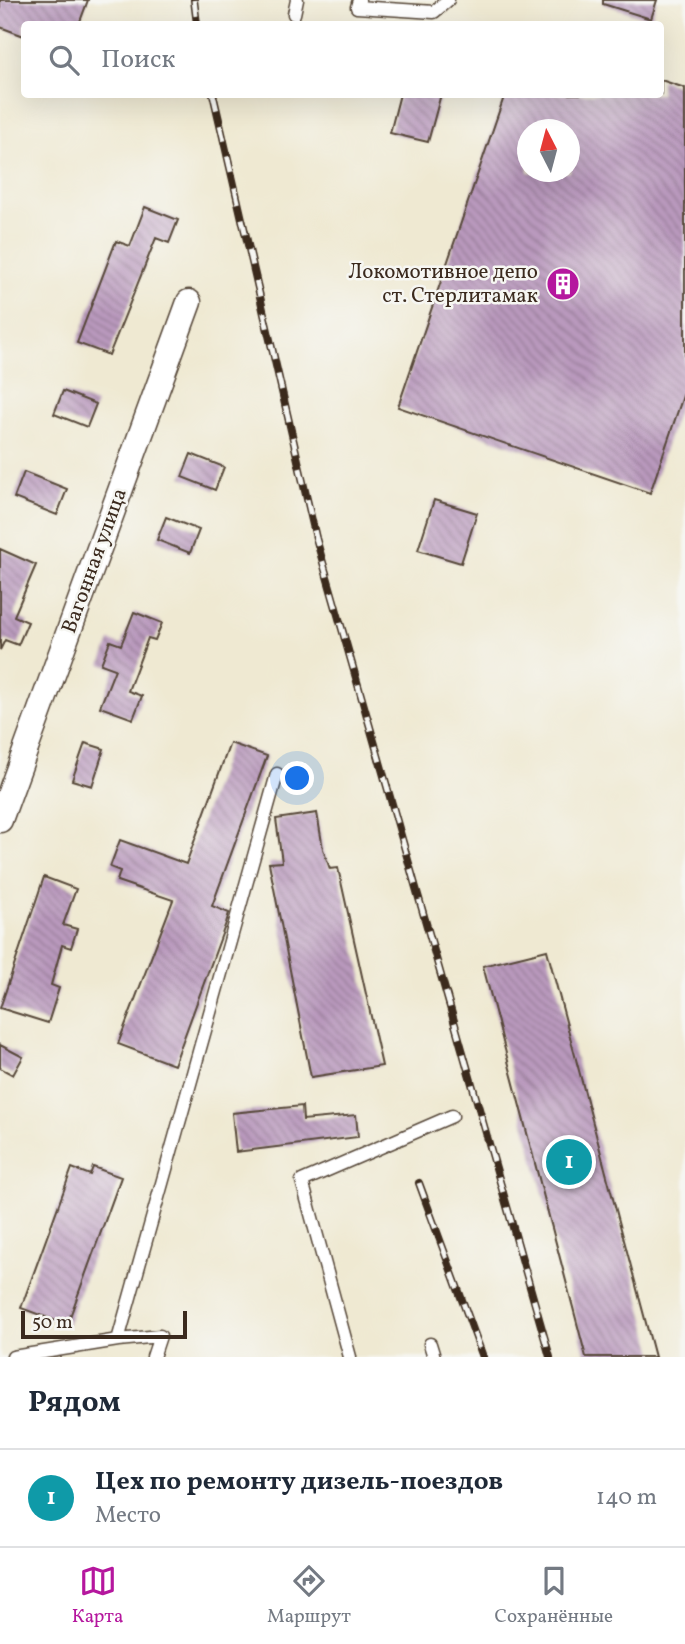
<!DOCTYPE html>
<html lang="ru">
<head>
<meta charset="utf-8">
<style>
	:root { --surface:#fff; --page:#f2f2f3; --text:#1f2937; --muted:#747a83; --line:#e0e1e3; --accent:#b5179e }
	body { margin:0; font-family:Vollkorn,serif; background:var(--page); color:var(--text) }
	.compass { position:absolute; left:517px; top:119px; width:63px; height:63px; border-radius:50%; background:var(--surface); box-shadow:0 7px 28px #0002; rotate:354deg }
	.scale { position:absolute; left:21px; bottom:18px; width:166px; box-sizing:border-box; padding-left:7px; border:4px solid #3b2a1e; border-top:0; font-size:19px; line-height:24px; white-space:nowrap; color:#3b2a1e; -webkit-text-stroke:5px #f6f6f2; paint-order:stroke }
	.you { position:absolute; left:298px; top:779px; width:24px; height:24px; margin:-18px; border:5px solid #fff; border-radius:50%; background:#1a73e8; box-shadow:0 0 0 10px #1a73e833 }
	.badge { display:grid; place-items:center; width:46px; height:46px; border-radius:50%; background:var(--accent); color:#fff; font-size:23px; font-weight:700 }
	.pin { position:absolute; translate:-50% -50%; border:4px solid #fff; box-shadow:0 2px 7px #0006 }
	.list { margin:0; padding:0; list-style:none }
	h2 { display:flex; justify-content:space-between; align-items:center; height:91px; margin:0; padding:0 28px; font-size:30px }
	h2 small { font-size:23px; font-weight:400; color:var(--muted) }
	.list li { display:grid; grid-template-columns:46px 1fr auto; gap:21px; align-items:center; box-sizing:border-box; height:98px; padding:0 28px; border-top:2px solid var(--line) }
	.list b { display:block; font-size:26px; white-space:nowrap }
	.list p { margin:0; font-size:23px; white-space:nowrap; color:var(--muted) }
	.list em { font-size:23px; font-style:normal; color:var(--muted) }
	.icon { flex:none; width:38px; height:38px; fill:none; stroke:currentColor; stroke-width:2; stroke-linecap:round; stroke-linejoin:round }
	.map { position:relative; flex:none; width:685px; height:1357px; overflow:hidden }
	.search { position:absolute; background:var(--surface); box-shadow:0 7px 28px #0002; left:21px; right:21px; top:21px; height:77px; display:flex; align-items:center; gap:18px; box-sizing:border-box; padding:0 24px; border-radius:7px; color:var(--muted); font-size:26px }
	.sheet { height:189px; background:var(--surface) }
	nav { display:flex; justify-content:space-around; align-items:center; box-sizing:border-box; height:98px; border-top:2px solid var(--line); background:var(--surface); font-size:19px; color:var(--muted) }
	nav a { display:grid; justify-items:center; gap:4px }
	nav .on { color:var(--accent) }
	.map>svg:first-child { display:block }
</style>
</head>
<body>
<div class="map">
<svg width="685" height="1357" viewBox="0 0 685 1357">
	<defs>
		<pattern id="building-back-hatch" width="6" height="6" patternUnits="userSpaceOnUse" patternTransform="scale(1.75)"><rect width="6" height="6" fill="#b999bd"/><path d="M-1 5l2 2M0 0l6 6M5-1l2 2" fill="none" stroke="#987d99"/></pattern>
	</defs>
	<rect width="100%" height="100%" fill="#f6f6f2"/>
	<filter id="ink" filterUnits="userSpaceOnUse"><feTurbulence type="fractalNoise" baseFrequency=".0143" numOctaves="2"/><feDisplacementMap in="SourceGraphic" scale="14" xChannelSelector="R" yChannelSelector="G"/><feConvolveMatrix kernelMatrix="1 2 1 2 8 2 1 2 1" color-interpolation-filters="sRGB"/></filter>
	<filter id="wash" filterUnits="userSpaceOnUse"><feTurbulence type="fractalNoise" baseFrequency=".00686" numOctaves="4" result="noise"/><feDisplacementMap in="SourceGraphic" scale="28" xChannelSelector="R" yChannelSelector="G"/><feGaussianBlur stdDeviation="1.57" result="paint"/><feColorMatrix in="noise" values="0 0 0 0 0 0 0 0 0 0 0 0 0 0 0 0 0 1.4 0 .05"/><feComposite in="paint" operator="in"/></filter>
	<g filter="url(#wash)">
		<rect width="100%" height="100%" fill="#efe9d2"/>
		<g id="blocks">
			<path fill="url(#building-back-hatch)" fill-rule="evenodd" d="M 0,0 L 88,0 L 79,24 L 24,24 L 24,36 L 0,27 Z
				M 603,0 L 657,0 L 651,19 L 603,4 Z
				M 661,80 L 685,88 L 685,390 L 650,493 L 398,407 L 505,94 L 661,94 ZM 528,130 L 570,130 L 570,172 L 528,172 Z
				M 400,94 L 441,94 L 428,142 L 390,133 Z
				M 145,207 L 178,220 L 169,243 L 156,238 L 109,355 L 77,343 L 116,241 L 130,246 Z
				M 63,391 L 96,404 L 87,427 L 54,414 Z
				M 191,454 L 224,467 L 215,490 L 182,477 Z
				M 24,472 L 67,489 L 57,515 L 14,498 Z
				M 434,500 L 477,513 L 461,563 L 418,550 Z
				M 166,517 L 199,530 L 190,553 L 157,540 Z
				M 0,549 L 36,565 L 14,616 L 28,622 L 18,645 L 5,640 L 0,650 Z
				M 134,612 L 162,623 L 155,640 L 148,638 L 128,691 L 142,696 L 133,719 L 100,707 L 115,669 L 101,664 L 110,641 L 121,645 Z
				M 85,743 L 104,749 L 92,786 L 72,780 Z
				M 230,743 L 267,756 L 212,906 L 229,913 L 226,923 L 174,1065 L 118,1044 L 173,900 L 117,881 L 120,871 L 110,867 L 120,840 L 186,864 Z
				M 317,813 L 323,849 L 330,869 L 338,868 L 382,1066 L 311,1077 L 269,863 L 282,862 L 276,819 Z
				M 44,877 L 76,889 L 63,925 L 77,929 L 71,948 L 62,945 L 51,985 L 59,988 L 48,1023 L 0,1008 Z
				M 547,950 L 655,1357 L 586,1357 L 483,966 Z
				M 0,1045 L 23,1057 L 13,1075 L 0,1068 Z
				M 302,1106 L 303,1120 L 356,1115 L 358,1137 L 236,1152 L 232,1113 Z
				M 93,1167 L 121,1177 L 67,1325 L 21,1308 L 72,1168 L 90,1175 Z"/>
		</g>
	</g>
	<g filter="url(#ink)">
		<use href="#blocks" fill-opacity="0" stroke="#564739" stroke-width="2"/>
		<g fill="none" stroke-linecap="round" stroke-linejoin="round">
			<defs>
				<path id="service" d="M 359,0 L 357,7 L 434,12 L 448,0
					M 294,14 L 297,0
					M 118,1340 L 160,1336 L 153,1357
					M 430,1344 L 434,1357
					M 13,1357 L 118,1340 L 277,774
					M 350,1357 L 302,1181 L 452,1116"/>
				<path id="minor" d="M 0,820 L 189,302"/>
			</defs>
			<use href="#service" stroke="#564739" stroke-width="15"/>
			<use href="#minor" stroke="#564739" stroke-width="27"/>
			<use href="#service" stroke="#fff" stroke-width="12"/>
			<use href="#minor" stroke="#fff" stroke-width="24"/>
			<defs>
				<path id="rail" d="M 194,0 L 197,24
					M 213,94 L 316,538 L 550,1357
					M 419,1183 L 483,1357"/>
			</defs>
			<use href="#rail" stroke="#3b2a1e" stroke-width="8"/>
			<use href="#rail" stroke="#f6f6f2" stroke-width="5" stroke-dasharray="16" stroke-linecap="butt"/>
		</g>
	</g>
	<defs>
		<symbol id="building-disc" viewBox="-11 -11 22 22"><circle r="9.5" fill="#b5179e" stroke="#f6f6f2"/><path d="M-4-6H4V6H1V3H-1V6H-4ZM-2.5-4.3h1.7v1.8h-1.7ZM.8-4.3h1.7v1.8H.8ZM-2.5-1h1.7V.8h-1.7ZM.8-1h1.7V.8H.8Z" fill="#fff"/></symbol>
	</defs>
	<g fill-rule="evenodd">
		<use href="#building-disc" x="544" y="265" width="38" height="38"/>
	</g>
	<g text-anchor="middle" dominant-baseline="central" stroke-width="5" stroke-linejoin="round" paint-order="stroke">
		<g font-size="21" fill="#3b2a1e" stroke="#f6f6f2" text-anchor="end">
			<text x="538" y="272">Локомотивное депо<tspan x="538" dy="24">ст. Стерлитамак</tspan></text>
		</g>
		<g font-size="21" fill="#3b2a1e" stroke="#f6f6f2">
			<text transform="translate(95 561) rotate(-70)">Вагонная улица</text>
		</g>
	</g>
</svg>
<svg class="compass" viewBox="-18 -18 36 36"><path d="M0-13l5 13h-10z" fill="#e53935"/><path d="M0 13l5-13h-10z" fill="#747a83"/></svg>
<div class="scale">50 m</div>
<div class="you"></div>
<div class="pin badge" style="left:569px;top:1162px;background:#0f9aa8">1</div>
<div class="search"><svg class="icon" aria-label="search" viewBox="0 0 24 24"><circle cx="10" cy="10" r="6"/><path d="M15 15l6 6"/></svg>Поиск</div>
</div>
<section class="sheet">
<h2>Рядом<small></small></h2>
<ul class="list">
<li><span class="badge" style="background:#0f9aa8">1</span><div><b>Цех по ремонту дизель-поездов</b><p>Место</p></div><em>140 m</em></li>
</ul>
</section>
<nav>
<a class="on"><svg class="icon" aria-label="map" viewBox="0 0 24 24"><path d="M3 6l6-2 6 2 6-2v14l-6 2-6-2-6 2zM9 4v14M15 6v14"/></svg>Карта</a>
<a><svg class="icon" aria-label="directions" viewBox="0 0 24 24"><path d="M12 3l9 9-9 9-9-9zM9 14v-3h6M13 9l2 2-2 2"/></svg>Маршрут</a>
<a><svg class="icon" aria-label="saved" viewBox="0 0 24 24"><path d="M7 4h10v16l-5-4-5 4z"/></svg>Сохранённые</a>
</nav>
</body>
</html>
